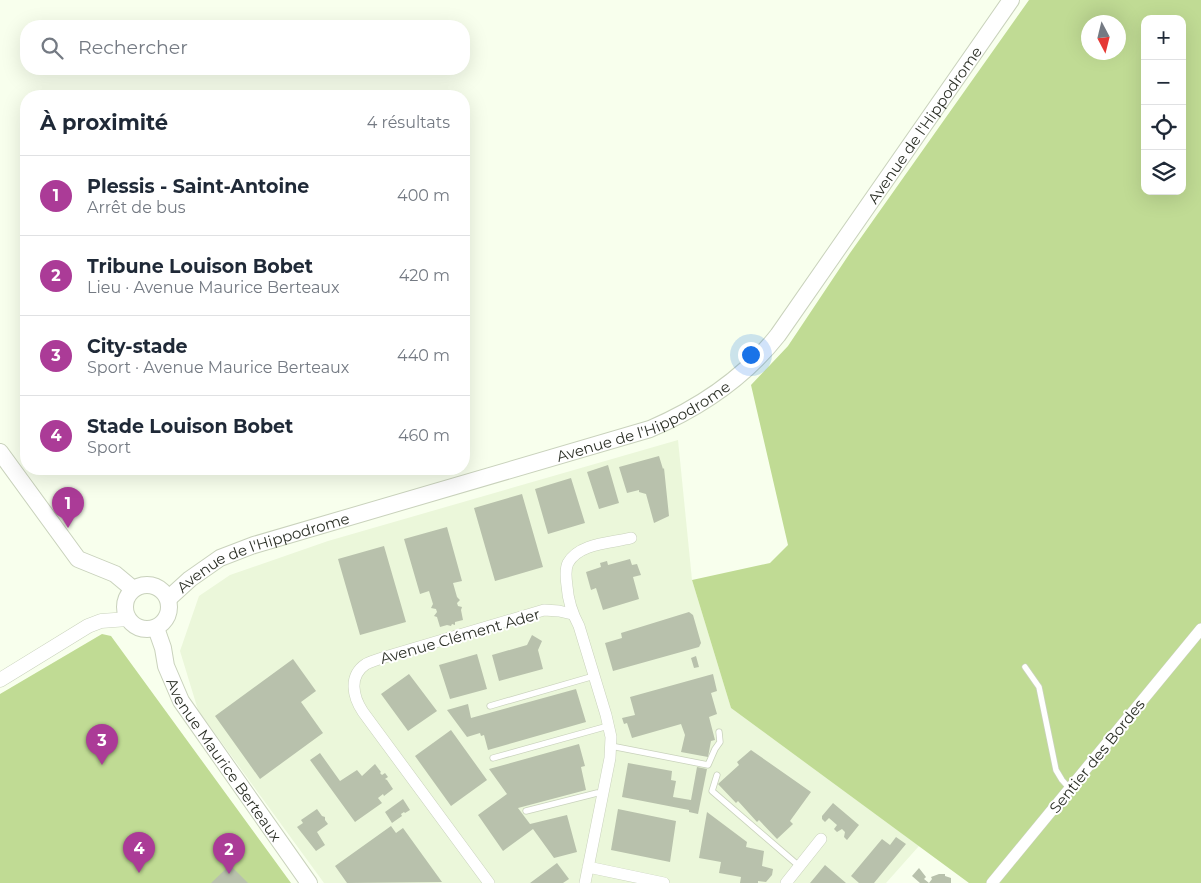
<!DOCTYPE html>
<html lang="fr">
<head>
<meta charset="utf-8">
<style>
	:root { --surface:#fff; --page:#f6f6f7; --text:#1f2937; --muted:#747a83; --line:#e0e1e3; --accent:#ab3b97 }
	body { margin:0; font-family:Montserrat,sans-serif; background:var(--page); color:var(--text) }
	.controls { position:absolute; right:15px; top:15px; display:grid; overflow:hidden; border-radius:10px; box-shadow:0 5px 20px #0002 }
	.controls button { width:45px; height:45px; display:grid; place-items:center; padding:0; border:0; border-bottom:1px solid var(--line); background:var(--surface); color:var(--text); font:25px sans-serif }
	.compass { position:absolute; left:1081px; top:15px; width:45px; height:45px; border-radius:50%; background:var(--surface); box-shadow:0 5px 20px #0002; rotate:173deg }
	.you { position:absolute; left:750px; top:354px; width:18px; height:18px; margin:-12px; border:4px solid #fff; border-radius:50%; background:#1a73e8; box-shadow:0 0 0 8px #1a73e833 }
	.badge { display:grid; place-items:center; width:32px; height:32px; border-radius:50%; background:var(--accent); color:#fff; font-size:16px; font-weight:700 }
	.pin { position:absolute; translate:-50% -41px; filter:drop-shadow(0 1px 2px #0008) }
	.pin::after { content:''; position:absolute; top:26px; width:18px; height:15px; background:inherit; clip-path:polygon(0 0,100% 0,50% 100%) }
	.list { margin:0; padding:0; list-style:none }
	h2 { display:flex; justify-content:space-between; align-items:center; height:65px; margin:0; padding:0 20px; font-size:21px }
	h2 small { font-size:16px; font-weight:400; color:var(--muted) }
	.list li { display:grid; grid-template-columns:32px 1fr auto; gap:15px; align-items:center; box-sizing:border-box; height:80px; padding:0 20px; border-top:1px solid var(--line) }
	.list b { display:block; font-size:19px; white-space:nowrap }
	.list p { margin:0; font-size:16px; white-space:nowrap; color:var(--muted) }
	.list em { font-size:16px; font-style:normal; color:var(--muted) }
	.icon { flex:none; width:28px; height:28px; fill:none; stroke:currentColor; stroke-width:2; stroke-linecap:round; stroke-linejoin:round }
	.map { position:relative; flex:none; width:1201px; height:883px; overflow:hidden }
	.search { position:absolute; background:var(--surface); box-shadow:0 5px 20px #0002; left:20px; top:20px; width:450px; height:55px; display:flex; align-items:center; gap:12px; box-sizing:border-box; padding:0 18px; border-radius:20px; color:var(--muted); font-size:19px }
	.panel { position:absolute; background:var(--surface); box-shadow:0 5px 20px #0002; left:20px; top:90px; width:450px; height:385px; border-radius:20px }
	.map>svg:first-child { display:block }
</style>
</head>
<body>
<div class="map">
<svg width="1201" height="883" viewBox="0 0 1201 883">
	<rect width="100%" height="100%" fill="#f8ffed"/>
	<path fill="#ebf7da" d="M 678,440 L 692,580 L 731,708 L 919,846 L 886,883 L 324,883 L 198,710 L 180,651 L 199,596 L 230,575 L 328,541 Z"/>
	<path fill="#c0db94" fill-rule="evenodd" d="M 1029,0 L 1201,0 L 1201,883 L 969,883 L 731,708 L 692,580 L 770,563 L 788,545 L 751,385 L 788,346 L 850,253 ZM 1145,19 L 1182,19 L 1182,191 L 1145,191 ZM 1088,22 L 1118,22 L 1118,52 L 1088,52 Z
		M 102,634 L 111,636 L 291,883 L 0,883 L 0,694 Z"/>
	<path fill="#b8c1ac" d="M 659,456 L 663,469 L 664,468 L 669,516 L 654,523 L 646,494 L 639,492 L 639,490 L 627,493 L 619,467 Z
		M 608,465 L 619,503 L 599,509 L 587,472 Z
		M 571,478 L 585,523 L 548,534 L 535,489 Z
		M 522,494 L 543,567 L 495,581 L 474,508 Z
		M 447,527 L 462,581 L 453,583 L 457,597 L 460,600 L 457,603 L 458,606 L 462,607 L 461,610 L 463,620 L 455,622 L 455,625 L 452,624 L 451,626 L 447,625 L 440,627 L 437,617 L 434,616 L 437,612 L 436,609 L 431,608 L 433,604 L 429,591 L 420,594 L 404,539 Z
		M 384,546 L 406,622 L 360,635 L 338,559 Z
		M 630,559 L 632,565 L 637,564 L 641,575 L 633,577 L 639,599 L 603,610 L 596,588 L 591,590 L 586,572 L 601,567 L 600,563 L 607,561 L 608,565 Z
		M 689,612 L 693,615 L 701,643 L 699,647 L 613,671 L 605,643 L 622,638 L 621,633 Z
		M 532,635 L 542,641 L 538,650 L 543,669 L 499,681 L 492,655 L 527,645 Z
		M 477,654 L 487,689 L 450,699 L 439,665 Z
		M 696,656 L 699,667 L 694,668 L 691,658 Z
		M 293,659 L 316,691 L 301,702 L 323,733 L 260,779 L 215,716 Z
		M 409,674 L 437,711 L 408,731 L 381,694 Z
		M 713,674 L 717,691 L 711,693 L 717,714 L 709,717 L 715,740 L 711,741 L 708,757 L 681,752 L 685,735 L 681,724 L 632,738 L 627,723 L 624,724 L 622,718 L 635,715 L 630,697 Z
		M 576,689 L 586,722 L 488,750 L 484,735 L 481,736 L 480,733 L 467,737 L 447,710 L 468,704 L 471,718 Z
		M 451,730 L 487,780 L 451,806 L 415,756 Z
		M 579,744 L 585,766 L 581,767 L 586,790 L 518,808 L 530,824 L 567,815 L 577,852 L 554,858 L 533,829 L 503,851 L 478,815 L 507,794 L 489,769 Z
		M 751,750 L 811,792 L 790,821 L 793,824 L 777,839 L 759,820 L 757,822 L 738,801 L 736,803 L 718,784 L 739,765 L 737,762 Z
		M 320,753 L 340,781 L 357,770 L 362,776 L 375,764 L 381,772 L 380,773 L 382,775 L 385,773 L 388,777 L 385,779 L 387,780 L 393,789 L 384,796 L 383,794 L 378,798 L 382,803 L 355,822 L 310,760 Z
		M 628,763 L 672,771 L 671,780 L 676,781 L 673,797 L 691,800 L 697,767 L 707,769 L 698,814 L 689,812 L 689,810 L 622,797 Z
		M 403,799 L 410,810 L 405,813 L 404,812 L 401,814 L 402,816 L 392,823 L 385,812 Z
		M 833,803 L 859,825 L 847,840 L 844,837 L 845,832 L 842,829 L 837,832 L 834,829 L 837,825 L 829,818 L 825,822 L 822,819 L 822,816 Z
		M 317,809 L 322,816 L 325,817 L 325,820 L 328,824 L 317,832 L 325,845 L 316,851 L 297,827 L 303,823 L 301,820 Z
		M 618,809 L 676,821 L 670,862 L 611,850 Z
		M 707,812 L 747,842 L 746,847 L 764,851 L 762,866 L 773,869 L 772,875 L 766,882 L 758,881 L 758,883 L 740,883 L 741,877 L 719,873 L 721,862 L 699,858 Z
		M 391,826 L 396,833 L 403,828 L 442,882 L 347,883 L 335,866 Z
		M 896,837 L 906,844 L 874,883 L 859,883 L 851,876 L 882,839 L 890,845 Z
		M 557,863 L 569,879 L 563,883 L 530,883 Z
		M 230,865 L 248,883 L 211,883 Z
		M 825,865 L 846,883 L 810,883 Z
		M 919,868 L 926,877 L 924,879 L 929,883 L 932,879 L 931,877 L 939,874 L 945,874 L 945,876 L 951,878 L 951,883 L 920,883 L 912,876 Z"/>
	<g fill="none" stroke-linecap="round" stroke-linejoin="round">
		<defs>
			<path id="service" d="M 1025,667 L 1039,687 L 1056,770 L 1062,780 L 1070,789
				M 490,706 L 594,676
				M 611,746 L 708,765 L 715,749 L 720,742 L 719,732
				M 493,758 L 608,726
				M 717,775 L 712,791 L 799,866
				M 526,811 L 597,793 L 603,793"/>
			<path id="minor" d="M 588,867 L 664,883
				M 489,883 L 363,712 C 353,697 348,676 366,664 C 372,661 379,659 385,657 L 544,610 L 559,611 L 572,614
				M 585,883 L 610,758 L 611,737 L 606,715 L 579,626 C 572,613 568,601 567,586 C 566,579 565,569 568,563 C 579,543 611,543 631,538
				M 786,883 L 821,839
				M 992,883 L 1201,629"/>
			<path id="tertiary" d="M 0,680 L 88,626 L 101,621 L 128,619"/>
			<g id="secondary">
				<path d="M 0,452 L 78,559 L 115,574 L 133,589"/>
				<circle cx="147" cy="607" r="22"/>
				<path id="s1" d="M 168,599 L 190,579 L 220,558 L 254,545 L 650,429 C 699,408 745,377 778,335 L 1011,0"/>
				<path id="s2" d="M 156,628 L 163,648 L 166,666 L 181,701 L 309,883"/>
			</g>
		</defs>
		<use href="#service" stroke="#c9d2bc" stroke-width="7"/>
		<use href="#minor" stroke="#c9d2bc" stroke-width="12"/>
		<use href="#tertiary" stroke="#c9d2bc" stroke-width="15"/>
		<use href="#secondary" stroke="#c9d2bc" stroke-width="18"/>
		<use href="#service" stroke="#fff" stroke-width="5.5"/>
		<use href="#minor" stroke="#fff" stroke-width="11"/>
		<use href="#tertiary" stroke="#fff" stroke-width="14"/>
		<use href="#secondary" stroke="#fff" stroke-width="16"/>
	</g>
	<g text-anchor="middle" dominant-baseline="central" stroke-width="4" stroke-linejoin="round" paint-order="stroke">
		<g font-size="15" fill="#2d3128" stroke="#fff">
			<text stroke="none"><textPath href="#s1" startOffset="932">Avenue de l'Hippodrome</textPath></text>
			<text stroke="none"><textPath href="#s1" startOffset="512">Avenue de l'Hippodrome</textPath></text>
			<text stroke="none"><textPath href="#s1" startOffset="108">Avenue de l'Hippodrome</textPath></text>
			<text transform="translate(460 636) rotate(-16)">Avenue Clément Ader</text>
			<text transform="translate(1097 756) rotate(-51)">Sentier des Bordes</text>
			<text stroke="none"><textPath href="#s2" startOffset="150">Avenue Maurice Berteaux</textPath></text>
		</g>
	</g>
</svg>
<div class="controls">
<button>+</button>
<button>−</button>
<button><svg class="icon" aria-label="locate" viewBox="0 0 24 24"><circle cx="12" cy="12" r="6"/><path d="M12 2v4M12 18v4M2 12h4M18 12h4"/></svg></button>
<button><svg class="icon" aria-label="layers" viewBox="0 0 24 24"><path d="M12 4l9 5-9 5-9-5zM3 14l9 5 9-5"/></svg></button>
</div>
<svg class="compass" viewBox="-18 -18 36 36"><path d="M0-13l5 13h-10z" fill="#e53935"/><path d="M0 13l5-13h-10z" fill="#747a83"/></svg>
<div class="you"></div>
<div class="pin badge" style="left:68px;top:528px">1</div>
<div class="pin badge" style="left:229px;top:874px">2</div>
<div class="pin badge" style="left:102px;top:765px">3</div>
<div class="pin badge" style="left:139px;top:873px">4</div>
<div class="search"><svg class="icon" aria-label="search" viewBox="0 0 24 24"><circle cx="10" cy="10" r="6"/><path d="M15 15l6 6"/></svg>Rechercher</div>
<section class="panel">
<h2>À proximité<small>4 résultats</small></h2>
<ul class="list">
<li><span class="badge">1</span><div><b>Plessis - Saint-Antoine</b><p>Arrêt de bus</p></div><em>400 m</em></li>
<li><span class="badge">2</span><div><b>Tribune Louison Bobet</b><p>Lieu · Avenue Maurice Berteaux</p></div><em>420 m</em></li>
<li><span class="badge">3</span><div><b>City-stade</b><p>Sport · Avenue Maurice Berteaux</p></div><em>440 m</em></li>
<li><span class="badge">4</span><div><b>Stade Louison Bobet</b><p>Sport</p></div><em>460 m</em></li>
</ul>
</section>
</div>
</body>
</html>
